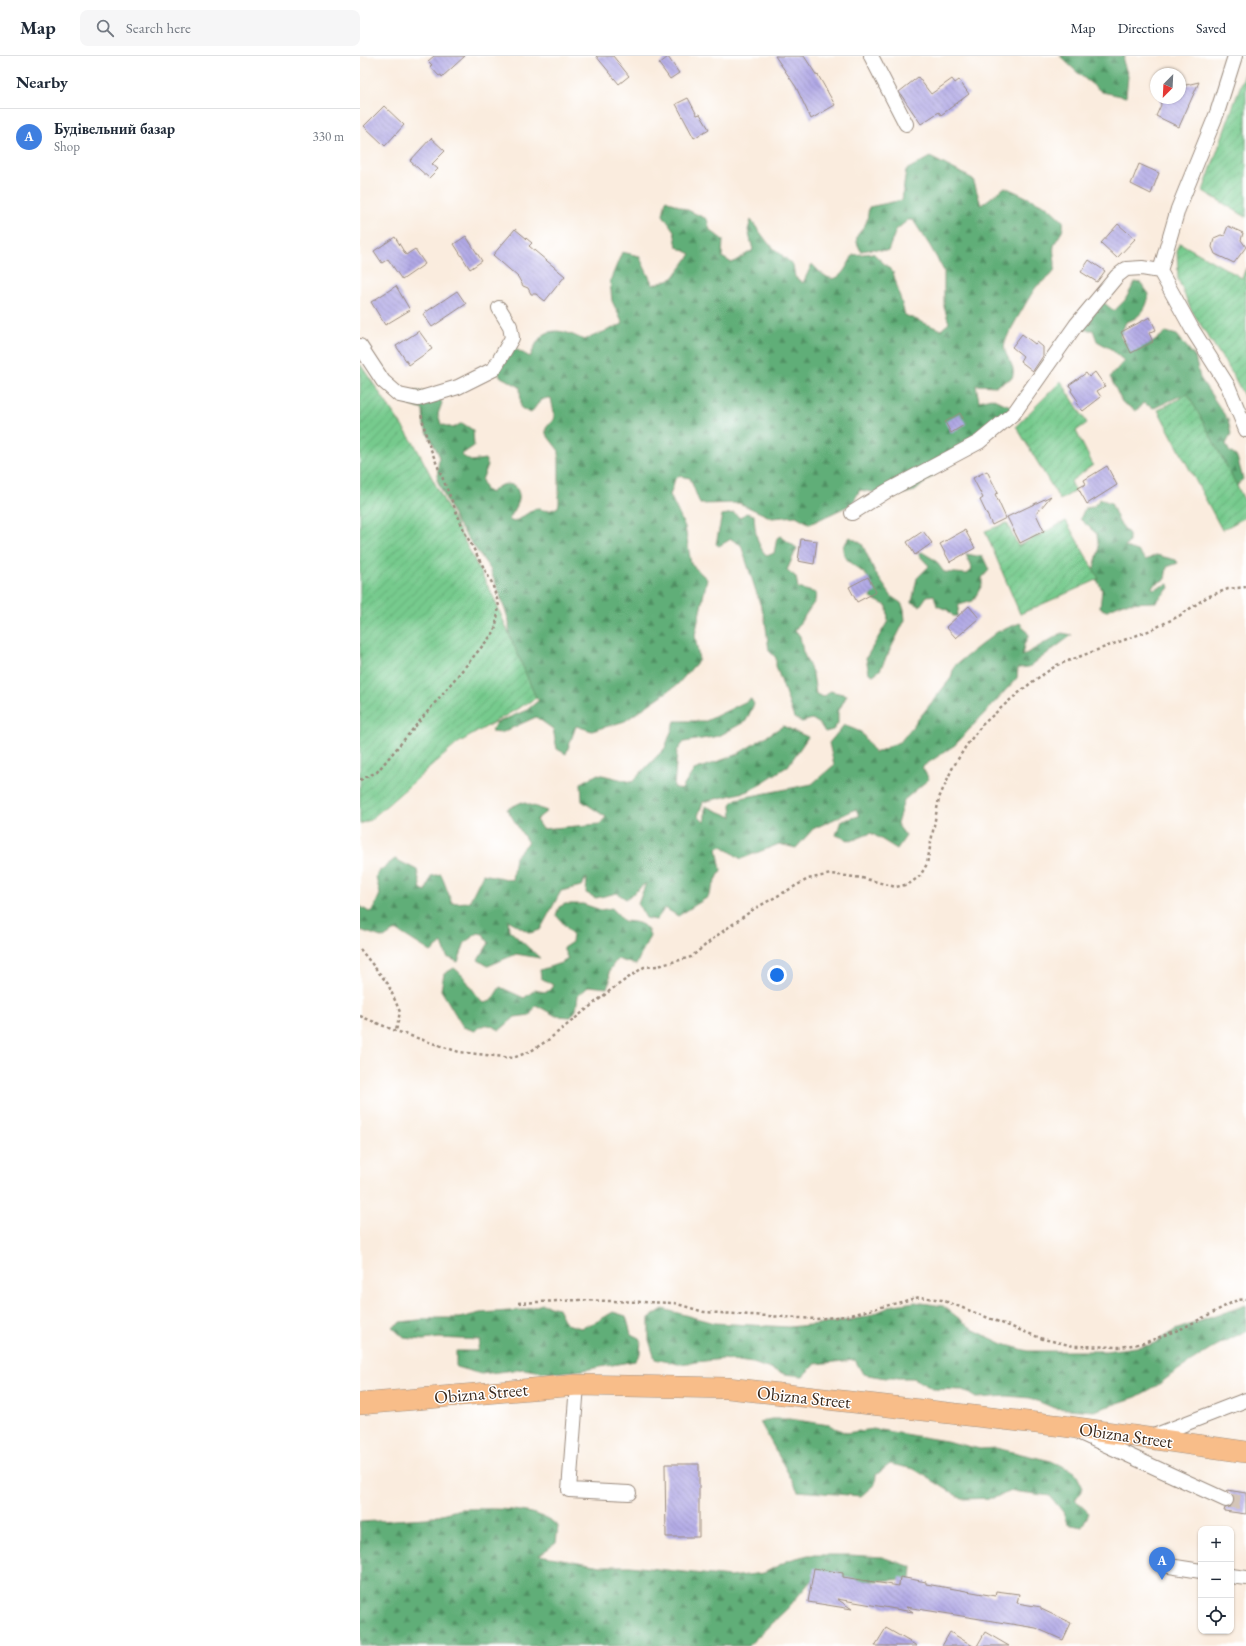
<!DOCTYPE html>
<html lang="en">
<head>
<meta charset="utf-8">
<style>
	:root { --surface:#fff; --page:#f6f6f7; --text:#1f2937; --muted:#747a83; --line:#e0e1e3; --accent:#d1495b }
	body { margin:0; font-family:"EB Garamond",serif; background:var(--page); color:var(--text) }
	.controls { position:absolute; right:12px; bottom:12px; display:grid; overflow:hidden; border-radius:8px; box-shadow:0 1px 3px #0004 }
	.controls button { width:36px; height:36px; display:grid; place-items:center; padding:0; border:0; border-bottom:1px solid var(--line); background:var(--surface); color:var(--text); font:20px sans-serif }
	.compass { position:absolute; left:790px; top:12px; width:36px; height:36px; border-radius:50%; background:var(--surface); box-shadow:0 1px 3px #0004; rotate:204deg }
	.you { position:absolute; left:417px; top:919px; width:14px; height:14px; margin:-10px; border:3px solid #fff; border-radius:50%; background:#1a73e8; box-shadow:0 0 0 6px #1a73e833 }
	.badge { display:grid; place-items:center; width:26px; height:26px; border-radius:50%; background:var(--accent); color:#fff; font-size:13px; font-weight:700 }
	.pin { position:absolute; translate:-50% -33px; filter:drop-shadow(0 1px 2px #0008) }
	.pin::after { content:''; position:absolute; top:21px; width:14px; height:12px; background:inherit; clip-path:polygon(0 0,100% 0,50% 100%) }
	.list { margin:0; padding:0; list-style:none }
	h2 { display:flex; justify-content:space-between; align-items:center; height:52px; margin:0; padding:0 16px; font-size:17px }
	h2 small { font-size:13px; font-weight:400; color:var(--muted) }
	.list li { display:grid; grid-template-columns:26px 1fr auto; gap:12px; align-items:center; box-sizing:border-box; height:56px; padding:0 16px; border-top:1px solid var(--line) }
	.list b { display:block; font-size:15px; white-space:nowrap }
	.list p { margin:0; font-size:13px; white-space:nowrap; color:var(--muted) }
	.list em { font-size:13px; font-style:normal; color:var(--muted) }
	.icon { flex:none; width:22px; height:22px; fill:none; stroke:currentColor; stroke-width:2; stroke-linecap:round; stroke-linejoin:round }
	.map { position:relative; flex:none; width:886px; height:1590px; overflow:hidden }
	header { display:flex; align-items:center; gap:24px; box-sizing:border-box; height:56px; padding:0 20px; background:var(--surface); border-bottom:1px solid var(--line) }
	header strong { font-size:19px }
	nav { display:flex; gap:22px; margin-inline-start:auto; font-size:14px }
	.search { width:280px; height:36px; background:var(--page); display:flex; align-items:center; gap:10px; box-sizing:border-box; padding:0 14px; border-radius:8px; color:var(--muted); font-size:15px }
	main { display:flex }
	aside { flex:1; background:var(--surface) }
	.map>svg:first-child { display:block }
</style>
</head>
<body>
<header>
<strong>Map</strong>
<div class="search"><svg class="icon" aria-label="search" viewBox="0 0 24 24"><circle cx="10" cy="10" r="6"/><path d="M15 15l6 6"/></svg>Search here</div>
<nav><a>Map</a><a>Directions</a><a>Saved</a></nav>
</header>
<main>
<aside>
<h2>Nearby<small></small></h2>
<ul class="list">
<li><span class="badge" style="background:#3f7fe0">A</span><div><b>Будівельний базар</b><p>Shop</p></div><em>330 m</em></li>
</ul>
</aside>
<div class="map">
<svg width="886" height="1590" viewBox="0 0 886 1590">
	<defs>
		<pattern id="forest-firs" width="22" height="20" patternUnits="userSpaceOnUse"><rect width="22" height="20" fill="#60ae78"/><path d="M5 1l3.5 6h-7zM16 11l3.5 6h-7z" fill="#508e62"/></pattern>
		<pattern id="garden-furrows" width="10" height="10" patternUnits="userSpaceOnUse"><rect width="10" height="10" fill="#76ca8d"/><path d="M-1 1l2-2M0 10L10 0M9 11l2-2" fill="none" stroke="#62a473"/></pattern>
		<pattern id="building-back-hatch" width="6" height="6" patternUnits="userSpaceOnUse"><rect width="6" height="6" fill="#b0a8e5"/><path d="M-1 5l2 2M0 0l6 6M5-1l2 2" fill="none" stroke="#9089b9"/></pattern>
	</defs>
	<rect width="100%" height="100%" fill="#fff"/>
	<filter id="ink" filterUnits="userSpaceOnUse"><feTurbulence type="fractalNoise" baseFrequency=".025" numOctaves="2"/><feDisplacementMap in="SourceGraphic" scale="8" xChannelSelector="R" yChannelSelector="G"/><feConvolveMatrix kernelMatrix="1 2 1 2 8 2 1 2 1" color-interpolation-filters="sRGB"/></filter>
	<filter id="wash" filterUnits="userSpaceOnUse"><feTurbulence type="fractalNoise" baseFrequency=".012" numOctaves="4" result="noise"/><feDisplacementMap in="SourceGraphic" scale="16" xChannelSelector="R" yChannelSelector="G"/><feGaussianBlur stdDeviation="0.9" result="paint"/><feColorMatrix in="noise" values="0 0 0 0 0 0 0 0 0 0 0 0 0 0 0 0 0 1.4 0 .05"/><feComposite in="paint" operator="in"/></filter>
	<g filter="url(#wash)">
		<rect width="100%" height="100%" fill="#faecde"/>
		<path fill="url(#forest-firs)" stroke="#4e6c4b" d="M 700,0 L 765,0 L 763,5 L 768,20 L 766,41 L 742,36 L 720,19 Z
			M 570,101 L 613,123 L 621,149 L 645,131 L 688,151 L 703,165 C 705,177 697,180 694,190 C 692,198 698,209 693,217 C 689,223 682,225 677,230 C 673,234 646,281 645,286 C 641,300 658,308 652,322 L 636,330 L 616,329 L 619,345 L 631,342 L 653,351 L 555,435 L 535,440 L 500,434 L 492,448 L 450,468 L 436,460 L 412,462 L 379,447 L 340,448 L 330,422 L 319,420 L 315,423 L 310,439 L 325,471 L 331,508 L 347,523 L 335,579 L 339,604 L 317,629 L 265,665 L 232,675 L 216,670 L 206,698 L 197,693 L 193,673 L 176,661 L 141,677 L 131,676 L 136,667 L 167,654 L 179,644 L 165,635 L 150,599 L 149,565 L 130,513 L 97,467 L 77,424 L 79,399 L 64,370 L 63,354 L 44,347 L 40,342 L 47,334 L 77,337 L 82,347 L 78,358 L 81,368 L 93,372 L 102,367 L 113,374 L 114,390 L 101,399 L 111,405 L 125,403 L 128,409 L 122,424 L 126,434 L 131,437 C 138,429 145,426 155,430 C 165,444 155,451 149,464 L 154,466 L 176,452 C 185,455 189,456 198,451 L 199,447 L 199,395 L 186,378 L 186,372 L 194,363 L 194,357 L 191,342 C 181,341 177,349 171,357 L 161,352 L 160,331 L 141,321 L 138,317 L 154,292 L 170,301 C 173,295 176,286 181,281 C 194,269 211,278 224,284 L 263,268 L 252,245 L 250,225 L 262,196 L 279,200 L 293,229 L 313,222 L 331,198 L 317,191 L 314,175 L 303,159 L 306,144 L 347,163 L 350,174 L 363,184 L 362,201 L 372,207 L 393,194 L 388,174 L 391,164 L 408,187 L 433,209 L 435,221 L 443,227 L 452,208 C 474,232 480,224 493,199 L 513,197 L 533,216 L 545,259 L 581,274 L 589,267 L 584,251 L 584,215 L 570,190 L 553,164 L 548,164 L 536,174 L 528,195 L 514,193 L 501,195 C 490,176 502,180 507,164 C 508,160 508,155 509,151 L 542,144 L 546,114 Z
			M 775,226 L 781,227 L 789,238 C 787,253 780,262 766,266 L 760,280 L 771,294 L 791,288 L 806,276 L 817,279 L 835,301 L 840,322 L 868,364 L 871,378 L 866,388 L 869,395 L 877,401 L 883,423 L 874,433 L 841,384 L 843,366 L 830,354 L 827,343 L 820,340 L 794,352 L 783,347 L 776,355 L 762,346 L 750,321 L 764,305 L 751,293 L 737,285 L 733,274 L 725,274 L 723,270 L 743,246 L 754,255 L 765,244 Z
			M 740,443 L 751,447 L 759,466 L 769,478 L 769,486 L 765,491 L 778,495 L 786,504 L 796,499 L 816,504 L 818,507 L 807,511 L 805,523 L 792,530 L 793,533 L 808,528 L 809,532 L 796,546 L 763,547 L 746,555 L 740,552 L 742,534 L 733,515 L 739,494 L 737,478 L 720,463 L 725,452 L 733,451 Z
			M 374,457 L 380,462 L 386,457 L 394,459 C 395,474 396,489 407,500 L 414,497 L 417,482 L 420,480 L 437,492 L 427,514 L 436,521 L 438,532 L 456,537 L 455,545 L 435,574 L 440,580 L 443,596 L 453,618 L 456,638 L 464,641 L 470,635 L 487,639 L 478,656 L 478,667 L 473,674 L 465,676 L 460,668 L 452,663 L 442,666 L 434,662 L 416,610 L 416,602 L 409,595 L 405,563 L 381,489 L 371,483 L 359,490 L 356,488 L 362,459 Z
			M 490,481 L 502,488 L 516,518 L 532,541 L 541,547 L 544,553 L 545,564 L 520,614 L 513,619 L 509,617 L 506,602 L 528,565 L 527,550 L 511,542 C 511,538 513,531 511,527 C 506,512 481,509 483,490 Z
			M 562,496 L 575,504 L 584,516 L 607,518 L 612,514 L 606,498 L 623,501 L 629,514 L 622,522 L 622,529 L 613,545 L 599,549 L 597,560 L 593,560 L 587,554 L 577,550 L 574,539 L 567,540 L 560,550 L 552,546 L 557,522 L 569,510 L 558,498 Z
			M 660,567 L 669,579 L 664,589 L 662,600 L 702,577 L 712,579 L 669,611 L 658,612 L 657,622 L 595,689 L 562,711 L 569,723 L 544,744 L 537,768 L 546,780 L 537,793 L 511,777 L 491,785 L 476,779 L 481,765 L 499,760 L 496,753 L 453,773 L 436,792 L 419,788 L 381,803 L 362,790 L 357,792 L 361,814 L 348,841 L 318,860 L 305,852 L 296,864 L 286,862 L 278,848 L 286,827 L 266,843 L 257,837 L 236,842 L 226,837 L 227,822 L 221,830 L 201,835 L 180,874 L 170,877 L 148,864 L 149,874 L 180,902 L 156,898 L 128,910 L 118,904 L 129,887 L 123,878 L 118,877 L 105,886 L 98,906 L 87,901 L 82,887 L 71,896 L 36,874 L 24,882 L 0,874 L 0,850 L 9,856 L 13,854 L 20,838 L 16,821 L 18,816 L 35,803 L 57,814 L 61,833 L 66,835 L 71,820 L 81,818 L 92,847 L 109,846 L 123,818 L 152,824 L 155,801 L 168,787 L 147,753 L 162,746 L 187,755 L 176,764 L 182,773 L 240,768 L 246,761 L 222,745 L 221,727 L 238,718 L 272,726 L 305,692 L 315,665 L 346,665 L 391,643 L 394,648 L 386,665 L 359,680 L 324,686 L 317,695 L 314,731 L 321,734 L 334,714 L 376,699 L 423,670 L 448,681 L 428,710 L 389,735 L 343,746 L 338,760 L 345,767 L 345,750 L 372,761 L 371,748 L 376,743 L 452,728 L 474,709 L 469,687 L 484,669 L 501,676 L 515,697 L 541,685 L 591,622 L 594,610 L 637,576 Z
			M 205,848 L 223,848 L 241,854 L 252,852 L 264,865 C 276,866 285,866 290,879 L 276,909 L 257,903 L 249,915 L 250,925 L 247,932 L 229,930 L 218,940 L 216,954 L 211,961 L 196,960 L 176,949 L 170,959 L 155,961 L 140,974 C 127,968 126,966 115,975 L 103,971 L 81,934 L 84,918 L 94,912 C 107,921 112,936 124,947 L 131,945 L 140,931 L 164,942 L 175,934 C 184,936 189,938 193,929 L 181,922 L 180,914 L 201,907 L 208,903 L 203,892 L 212,886 L 213,879 L 196,859 L 199,851 Z
			M 555,1246 L 583,1250 L 614,1274 L 643,1288 L 668,1295 L 746,1295 L 791,1289 L 815,1274 L 886,1249 L 886,1275 L 856,1290 L 815,1316 L 798,1329 L 776,1341 L 734,1355 L 694,1352 L 670,1342 L 647,1340 L 616,1342 L 603,1334 L 573,1333 L 553,1322 L 525,1322 L 503,1318 L 495,1304 L 455,1308 L 443,1320 L 425,1318 L 393,1307 L 363,1303 L 318,1308 L 295,1303 L 289,1284 L 289,1262 L 303,1253 L 354,1267 L 429,1271 L 470,1267 L 506,1261 L 534,1249 Z
			M 182,1248 L 198,1252 L 206,1268 L 221,1272 L 236,1266 L 253,1256 L 266,1260 L 271,1278 L 281,1283 L 280,1298 L 275,1305 L 217,1315 L 190,1317 L 163,1313 L 121,1318 L 96,1311 L 96,1295 L 117,1295 L 120,1284 L 79,1282 L 63,1284 L 44,1282 L 32,1271 L 41,1266 L 76,1262 L 100,1262 L 120,1257 L 164,1254 Z
			M 411,1363 L 430,1363 L 469,1369 L 486,1377 L 514,1373 L 586,1385 L 620,1393 L 636,1392 L 691,1405 L 715,1416 L 723,1432 L 715,1444 L 729,1457 L 722,1471 L 707,1468 L 703,1456 L 690,1440 L 652,1435 L 633,1442 L 602,1443 L 554,1413 L 530,1408 L 516,1419 L 515,1428 L 501,1440 L 438,1435 L 400,1366 Z
			M 101,1453 C 128,1453 177,1450 198,1470 L 196,1487 L 179,1499 L 241,1510 L 270,1510 L 370,1521 L 404,1517 L 429,1504 L 448,1499 L 489,1499 L 522,1501 L 552,1511 L 551,1523 L 510,1525 L 455,1520 L 428,1552 L 388,1590 L 0,1590 L 0,1466 L 67,1462 Z"/>
		<path fill="url(#garden-furrows)" stroke="#587a56" d="M 886,14 L 886,161 L 843,135 Z
			M 820,187 L 882,222 L 886,212 L 886,344 L 872,317 L 831,254 L 818,223 L 817,192 Z
			M 0,308 L 55,389 L 133,540 L 176,642 L 98,687 L 10,764 L 0,768 Z
			M 701,325 L 727,367 L 716,375 L 733,409 L 711,425 L 715,435 L 700,444 L 656,370 Z
			M 828,338 L 886,447 L 886,461 L 862,474 L 798,354 Z
			M 706,465 L 739,523 L 660,558 L 625,475 L 647,467 L 658,490 Z"/>
		<g id="blocks">
			<path fill="url(#building-back-hatch)" d="M 74,0 L 105,0 L 82,21 L 81,19 L 79,20 L 70,10 L 72,9 L 68,5 Z
				M 236,0 L 253,0 L 269,20 L 259,28 Z
				M 415,0 L 444,0 L 457,20 L 458,19 L 475,49 L 451,63 L 436,31 Z
				M 308,1 L 319,17 L 310,23 L 299,8 Z
				M 558,21 L 571,38 L 592,23 L 595,27 L 599,24 L 609,38 L 581,59 L 579,56 L 561,68 L 539,36 Z
				M 820,26 L 826,29 L 839,26 L 819,71 L 796,60 L 801,49 L 799,42 L 820,42 Z
				M 328,42 L 337,59 L 340,58 L 349,73 L 334,82 L 316,48 Z
				M 24,50 L 44,69 L 25,90 L 4,70 Z
				M 71,82 L 85,95 L 72,108 L 78,113 L 69,122 L 50,105 Z
				M 779,108 L 799,117 L 791,138 L 771,128 Z
				M 758,168 L 775,183 L 757,202 L 741,187 Z
				M 868,170 L 883,177 L 881,184 L 886,191 L 874,207 L 855,198 L 852,191 L 854,182 L 861,179 L 864,180 Z
				M 155,173 L 172,187 L 169,190 L 205,220 L 185,245 L 176,238 L 171,238 L 168,232 L 163,230 L 158,221 L 133,199 Z
				M 106,180 L 122,205 L 110,213 L 94,188 Z
				M 35,181 L 46,199 L 55,193 L 65,208 L 42,224 L 28,203 L 22,207 L 14,195 Z
				M 729,204 L 745,215 L 737,226 L 721,216 Z
				M 36,230 L 50,254 L 25,269 L 11,246 Z
				M 97,235 L 106,248 L 72,271 L 63,258 Z
				M 790,261 L 796,274 L 789,277 L 793,286 L 771,297 L 761,276 Z
				M 59,275 L 72,293 L 49,309 L 36,290 Z
				M 662,278 L 675,288 L 677,286 L 683,291 L 683,300 L 673,315 L 660,305 L 663,300 L 652,291 Z
				M 735,316 L 745,330 L 737,335 L 741,341 L 723,355 L 716,347 L 718,345 L 711,335 L 712,333 L 709,329 L 726,317 L 729,321 Z
				M 600,357 L 606,368 L 591,377 L 585,366 Z
				M 747,410 L 757,429 L 727,448 L 718,432 L 726,428 L 724,424 Z
				M 627,415 L 638,437 L 635,438 L 646,462 L 632,469 L 620,444 L 623,442 L 613,422 Z
				M 691,440 L 676,458 L 684,475 L 660,487 L 647,461 Z
				M 605,474 L 615,492 L 590,506 L 580,488 Z
				M 563,475 L 572,487 L 555,499 L 547,486 Z
				M 441,483 L 457,485 L 454,508 L 438,505 Z
				M 508,521 L 516,536 L 497,546 L 489,531 Z
				M 609,550 L 619,562 L 596,582 L 586,571 Z
				M 305,1408 L 339,1408 L 339,1481 L 306,1481 Z
				M 867,1434 L 886,1437 L 886,1458 L 864,1455 L 865,1452 L 871,1451 L 874,1444 Z
				M 454,1512 L 483,1517 L 483,1521 L 539,1530 L 540,1521 L 566,1526 L 566,1528 L 635,1540 L 636,1535 L 659,1538 L 657,1547 L 681,1551 L 681,1553 L 711,1567 L 703,1584 L 676,1572 L 546,1551 L 553,1556 L 477,1543 L 492,1553 L 448,1546 Z
				M 526,1572 L 557,1590 L 515,1590 Z
				M 590,1576 L 613,1590 L 582,1590 Z
				M 625,1576 L 649,1590 L 617,1590 Z"/>
		</g>
	</g>
	<g filter="url(#ink)">
		<use href="#blocks" fill-opacity="0" stroke="#9a8b7e" stroke-width="1"/>
		<g fill="none" stroke-linecap="round" stroke-linejoin="round">
			<path stroke="#d4c5b8" stroke-width="14" stroke-dasharray="14 7" stroke-linecap="butt" d="M 866,1444 L 886,1447"/>
			<defs>
				<path id="minor" d="M 511,0 L 546,68
					M 875,0 L 857,57 L 818,153 L 800,215 L 832,273 L 868,330 L 886,374
					M 0,290 L 23,325 L 39,339 L 58,343 L 98,331 L 134,313 L 152,282 L 150,270 L 139,252
					M 492,457 L 527,435 L 619,386 L 654,357 L 716,269 L 757,220 L 766,213 L 782,212 L 800,215
					M 217,1329 L 209,1434 L 269,1437
					M 720,1377 L 866,1444
					M 791,1381 L 886,1344
					M 803,1509 L 841,1515
					M 871,1520 L 886,1522"/>
				<path id="highway" d="M 0,1348 L 217,1329 L 368,1332 L 703,1370 L 886,1396"/>
			</defs>
			<use href="#minor" stroke="#9a8b7e" stroke-width="16"/>
			<use href="#highway" stroke="#9a8b7e" stroke-width="22"/>
			<path stroke="#9a8b7e" stroke-width="2.5" stroke-dasharray="3 3" stroke-linecap="butt" d="M 0,724 L 17,716 L 135,575 L 139,550 L 132,527 L 105,477 L 67,384 L 61,357
				M 0,893 L 28,928 L 40,956 L 36,975
				M 0,960 L 36,975 L 99,996 L 153,1002 L 171,995 L 188,984 L 252,933 L 284,911 L 298,910 L 331,901 L 359,878 L 394,853 L 448,823 L 471,818 L 502,822 L 536,831 L 549,828 L 560,820 L 567,808 L 579,742 L 592,713 L 606,690 L 622,669 L 650,644 L 672,626 L 697,609 L 791,574 L 819,560 L 847,541 L 868,533 L 886,531
				M 158,1247 L 219,1244 L 314,1247 L 344,1256 L 456,1263 L 487,1260 L 560,1241 L 582,1244 L 683,1283 L 714,1290 L 760,1291 L 784,1287 L 823,1272 L 877,1244 L 886,1243"/>
			<use href="#minor" stroke="#fff" stroke-width="14"/>
			<use href="#highway" stroke="#f8bd89" stroke-width="21"/>
		</g>
	</g>
	<g text-anchor="middle" dominant-baseline="central" stroke-width="3" stroke-linejoin="round" paint-order="stroke">
		<g font-size="18" fill="#3b2a1e" stroke="#fff">
			<text transform="translate(121 1337) rotate(-5)">Obizna Street</text>
			<text transform="translate(444 1341) rotate(6)">Obizna Street</text>
			<text transform="translate(766 1379) rotate(8)">Obizna Street</text>
		</g>
	</g>
</svg>
<div class="controls">
<button>+</button>
<button>−</button>
<button><svg class="icon" aria-label="locate" viewBox="0 0 24 24"><circle cx="12" cy="12" r="6"/><path d="M12 2v4M12 18v4M2 12h4M18 12h4"/></svg></button>
</div>
<svg class="compass" viewBox="-18 -18 36 36"><path d="M0-13l5 13h-10z" fill="#e53935"/><path d="M0 13l5-13h-10z" fill="#747a83"/></svg>
<div class="you"></div>
<div class="pin badge" style="left:802px;top:1524px;background:#3f7fe0">A</div>
</div>
</main>
</body>
</html>
